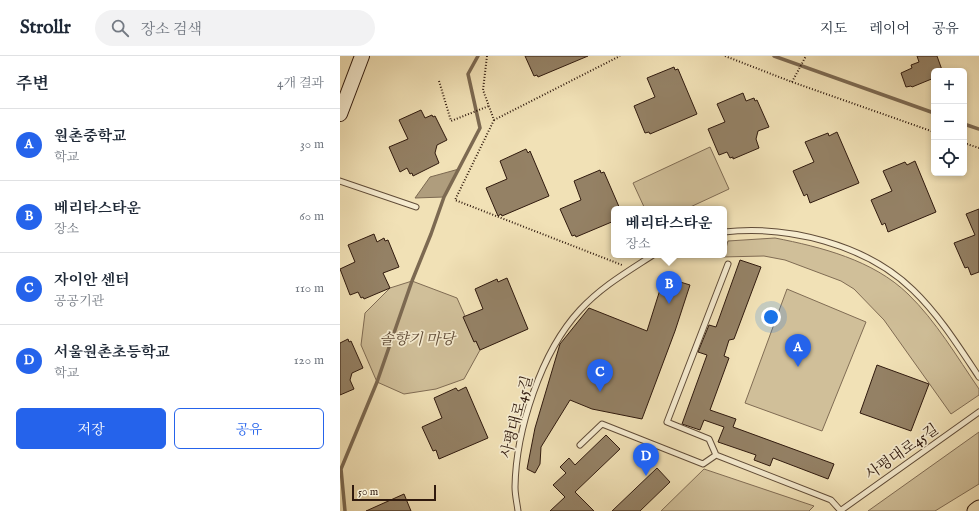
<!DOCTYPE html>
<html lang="ko">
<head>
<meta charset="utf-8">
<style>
	:root { --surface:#fff; --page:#f2f2f3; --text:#1f2937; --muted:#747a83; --line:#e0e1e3; --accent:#2563eb }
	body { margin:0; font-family:"IM FELL English","Noto Serif KR",serif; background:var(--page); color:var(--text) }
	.controls { position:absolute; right:12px; top:12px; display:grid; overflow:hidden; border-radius:6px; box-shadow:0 2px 6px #0003 }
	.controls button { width:36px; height:36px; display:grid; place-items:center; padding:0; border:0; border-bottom:1px solid var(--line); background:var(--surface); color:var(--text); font:20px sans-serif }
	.scale { position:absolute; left:12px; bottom:10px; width:84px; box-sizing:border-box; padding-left:4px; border:2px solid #301a0e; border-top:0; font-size:11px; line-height:14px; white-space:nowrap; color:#301a0e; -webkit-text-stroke:3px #f6ecd0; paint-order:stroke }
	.you { position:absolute; left:431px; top:261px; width:14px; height:14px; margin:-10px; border:3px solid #fff; border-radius:50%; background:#1a73e8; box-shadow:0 0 0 6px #1a73e833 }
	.badge { display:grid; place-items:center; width:26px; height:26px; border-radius:50%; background:var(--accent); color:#fff; font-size:13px; font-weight:700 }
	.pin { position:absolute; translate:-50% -33px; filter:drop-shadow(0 1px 2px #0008) }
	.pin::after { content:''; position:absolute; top:21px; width:14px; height:12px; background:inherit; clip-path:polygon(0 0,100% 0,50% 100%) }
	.popup { position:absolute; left:271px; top:150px; width:116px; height:52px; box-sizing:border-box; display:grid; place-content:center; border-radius:6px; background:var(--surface); filter:drop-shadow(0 1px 3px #0005); font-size:13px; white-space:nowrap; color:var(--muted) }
	.popup b { font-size:15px; color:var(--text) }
	.popup::after { content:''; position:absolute; left:50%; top:100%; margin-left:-8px; border:8px solid transparent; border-top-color:var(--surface) }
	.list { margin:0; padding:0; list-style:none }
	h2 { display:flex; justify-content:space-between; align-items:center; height:52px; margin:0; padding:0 16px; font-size:17px }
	h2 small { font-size:13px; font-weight:400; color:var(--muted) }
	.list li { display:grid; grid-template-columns:26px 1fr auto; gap:12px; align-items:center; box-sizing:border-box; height:72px; padding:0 16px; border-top:1px solid var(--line) }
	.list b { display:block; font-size:15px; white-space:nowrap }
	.list p { margin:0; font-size:13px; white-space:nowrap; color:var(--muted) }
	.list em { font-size:13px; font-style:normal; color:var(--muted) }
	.actions { display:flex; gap:8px; padding:12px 16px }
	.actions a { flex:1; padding:9px 0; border:1px solid var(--accent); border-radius:6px; text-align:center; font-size:14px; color:var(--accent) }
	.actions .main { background:var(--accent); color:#fff }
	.icon { flex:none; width:22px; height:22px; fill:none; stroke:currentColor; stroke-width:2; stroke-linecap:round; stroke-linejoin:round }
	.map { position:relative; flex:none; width:639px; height:455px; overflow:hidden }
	header { display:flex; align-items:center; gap:24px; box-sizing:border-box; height:56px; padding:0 20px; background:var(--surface); border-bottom:1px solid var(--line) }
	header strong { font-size:19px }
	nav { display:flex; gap:22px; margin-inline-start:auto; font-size:14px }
	.search { width:280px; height:36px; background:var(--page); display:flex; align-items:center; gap:10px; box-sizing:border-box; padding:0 14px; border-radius:22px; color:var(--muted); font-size:15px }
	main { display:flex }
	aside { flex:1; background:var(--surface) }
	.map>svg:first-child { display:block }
</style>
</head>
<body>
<header>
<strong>Strollr</strong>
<div class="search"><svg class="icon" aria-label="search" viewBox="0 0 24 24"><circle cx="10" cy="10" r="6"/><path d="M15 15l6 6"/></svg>장소 검색</div>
<nav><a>지도</a><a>레이어</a><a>공유</a></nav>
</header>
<main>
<aside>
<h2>주변<small>4개 결과</small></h2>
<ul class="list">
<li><span class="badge">A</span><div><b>원촌중학교</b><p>학교</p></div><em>30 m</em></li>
<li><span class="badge">B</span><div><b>베리타스타운</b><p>장소</p></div><em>60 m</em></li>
<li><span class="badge">C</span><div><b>자이안 센터</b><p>공공기관</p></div><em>110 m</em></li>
<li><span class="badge">D</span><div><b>서울원촌초등학교</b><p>학교</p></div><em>120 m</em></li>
</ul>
<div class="actions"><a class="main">저장</a><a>공유</a></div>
</aside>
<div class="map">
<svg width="639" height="455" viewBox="0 0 639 455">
	<rect width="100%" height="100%" fill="#f1e1b6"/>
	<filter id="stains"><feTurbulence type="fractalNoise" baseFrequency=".005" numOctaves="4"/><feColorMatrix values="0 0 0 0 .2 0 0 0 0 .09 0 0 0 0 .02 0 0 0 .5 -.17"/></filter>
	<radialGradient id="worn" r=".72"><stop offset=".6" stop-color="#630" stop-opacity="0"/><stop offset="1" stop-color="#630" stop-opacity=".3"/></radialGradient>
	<path fill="#d0bf99" stroke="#806c54" d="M 370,91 L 389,133 L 346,153 L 305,153 L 293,127 Z
		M 435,182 C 481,191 533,204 568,238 C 596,265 617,301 639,333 L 639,339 L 611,358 L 544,264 L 514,233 L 501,225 L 445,204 L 424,200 L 381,201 L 384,199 L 388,185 Z
		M 72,225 L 117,242 L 140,294 L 124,323 L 96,333 L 64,338 L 37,326 L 21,289 L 25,257 L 50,232 Z
		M 447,233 L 526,266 L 482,375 L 405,347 Z
		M 639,376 L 639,428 L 595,455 L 528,455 Z
		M 364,413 L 474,450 L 469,455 L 321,455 Z"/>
	<path fill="#af9d7d" stroke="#7c6951" d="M 119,113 L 104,141 L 75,142 L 90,121 Z"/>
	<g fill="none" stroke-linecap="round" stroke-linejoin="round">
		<path stroke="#7c6951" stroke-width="3.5" d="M 434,0 L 594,57
			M 624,68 L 639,73
			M 5,455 L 1,413 L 37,326 L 72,225 L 91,178 L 104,141 L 140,72 L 128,18 L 138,0"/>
	</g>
	<path fill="#948165" stroke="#301a0e" d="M 185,0 L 248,0 L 198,21 L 197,19 L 194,20 Z
		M 577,0 L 597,0 L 602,14 L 594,15 L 594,22 L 572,31 L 571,30 L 566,31 L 561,17 L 572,12 L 571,9 L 579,6 Z
		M 334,11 L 335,14 L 338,13 L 357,58 L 310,78 L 309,76 L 305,77 L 294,50 L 315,41 L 307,22 Z
		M 403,37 L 406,45 L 414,42 L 415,45 L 417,44 L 429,71 L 418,75 L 416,83 L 419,92 L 393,103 L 393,101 L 390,102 L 387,96 L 379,99 L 368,73 L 385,66 L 377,48 Z
		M 81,54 L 85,62 L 92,59 L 93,61 L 95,60 L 107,84 L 97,89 L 95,97 L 99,107 L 73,120 L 72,117 L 70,118 L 67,112 L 60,116 L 49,91 L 68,83 L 59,64 Z
		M 497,76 L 519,127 L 470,147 L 467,138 L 464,140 L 453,115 L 474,106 L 465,86 L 488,77 L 489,80 Z
		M 186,93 L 188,97 L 190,95 L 209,140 L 162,160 L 161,158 L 158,160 L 146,132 L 167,123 L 160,105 Z
		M 575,105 L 596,156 L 548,176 L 545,167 L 542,169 L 531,144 L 552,135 L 543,115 L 565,106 L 567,109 Z
		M 260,114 L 261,117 L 264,116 L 280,153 L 274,153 L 274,165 L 236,181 L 235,179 L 232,180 L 220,153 L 241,144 L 234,125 Z
		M 639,153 L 639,216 L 631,219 L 628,211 L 625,212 L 614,187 L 635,179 L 626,158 Z
		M 34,178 L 37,186 L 44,182 L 45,185 L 48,184 L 59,211 L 43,217 L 50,232 L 24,243 L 23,241 L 21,242 L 18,236 L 10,239 L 0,213 L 15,206 L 8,189 Z
		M 400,204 L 421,211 L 394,283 L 389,284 L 384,300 L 389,302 L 370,354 L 396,363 L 393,371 L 494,408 L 488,423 L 433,402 L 430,410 L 414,404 L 416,399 L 378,386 L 384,371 L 364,364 L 360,374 L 342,368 L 367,299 L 358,296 L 369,269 L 376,271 Z
		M 324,221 L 350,229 L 335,275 L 302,363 L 252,353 L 230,344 L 201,391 L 200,408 L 195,417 L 187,413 L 195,372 L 220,288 L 249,252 L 307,275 Z
		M 167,222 L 188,273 L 140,294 L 136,285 L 134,286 L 123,261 L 143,253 L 135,233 L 157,223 L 158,226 Z
		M 8,283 L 9,286 L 11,285 L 23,312 L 12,317 L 10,324 L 14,333 L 0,339 L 0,287 Z
		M 537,309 L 589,328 L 571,375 L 520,357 Z
		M 126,331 L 148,382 L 99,403 L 96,394 L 93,395 L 82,371 L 102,362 L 94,342 L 116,332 L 118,335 Z
		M 266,379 L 280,393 L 235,436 L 254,455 L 210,455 L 225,441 L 213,429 L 226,417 L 220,411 L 229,402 L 235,409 Z
		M 317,412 L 330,426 L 300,455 L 272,455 Z
		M 64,438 L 71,455 L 26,455 Z"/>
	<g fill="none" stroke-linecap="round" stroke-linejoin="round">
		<defs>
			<path id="lane" d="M 0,125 L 76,151
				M 384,176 C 447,169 526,188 573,234 C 599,259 619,291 639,321
				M 388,208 L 327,366 L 369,383 L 376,399 L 491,444 L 500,454
				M 240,389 L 262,368 L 363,408 L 376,399
				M 178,455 C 177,447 175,439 175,431 C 176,374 201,296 240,254 C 261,231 287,216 313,199
				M 500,455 L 639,356"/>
			<path id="secondary" d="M 0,58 L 22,0"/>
			<path id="primary" d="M 635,455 L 639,452"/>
		</defs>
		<use href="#lane" stroke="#604c38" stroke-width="7"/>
		<use href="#secondary" stroke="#301a0e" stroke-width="16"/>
		<use href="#primary" stroke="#301a0e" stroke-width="17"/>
		<path stroke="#301a0e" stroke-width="2" stroke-dasharray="1 2" stroke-linecap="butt" d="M 147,0 L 143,34 L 154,64 L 280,0
			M 385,0 L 452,26 L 594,76
			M 99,25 L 111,65 L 149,50
			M 452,26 L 466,0
			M 154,64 L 115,144 L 282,209
			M 624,87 L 639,92"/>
		<use href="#lane" stroke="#f6ecd0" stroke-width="5"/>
		<use href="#secondary" stroke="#f6ecd0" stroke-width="14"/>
		<use href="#primary" stroke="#f1e1b6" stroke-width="15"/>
	</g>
	<g text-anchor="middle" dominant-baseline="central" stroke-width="3.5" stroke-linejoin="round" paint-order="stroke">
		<g font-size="15" font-style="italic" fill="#604c38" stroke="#f6ecd0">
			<text x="77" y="283">솔향기 마당</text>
		</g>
		<g font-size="15" fill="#301a0e" stroke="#f6ecd0">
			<text transform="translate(177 361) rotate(-75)">사평대로45길</text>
			<text transform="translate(562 396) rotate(-35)">사평대로45길</text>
		</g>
	</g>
	<rect width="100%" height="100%" filter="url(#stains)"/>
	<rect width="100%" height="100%" fill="url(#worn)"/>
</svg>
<div class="controls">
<button>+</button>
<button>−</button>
<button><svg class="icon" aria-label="locate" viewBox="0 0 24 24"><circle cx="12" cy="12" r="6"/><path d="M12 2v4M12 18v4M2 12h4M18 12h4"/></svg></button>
</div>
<div class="scale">50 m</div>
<div class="you"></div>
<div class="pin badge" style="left:458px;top:311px">A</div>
<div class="pin badge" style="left:329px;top:248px">B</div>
<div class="popup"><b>베리타스타운</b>장소</div>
<div class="pin badge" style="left:260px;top:336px">C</div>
<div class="pin badge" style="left:306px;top:420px">D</div>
</div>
</main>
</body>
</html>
